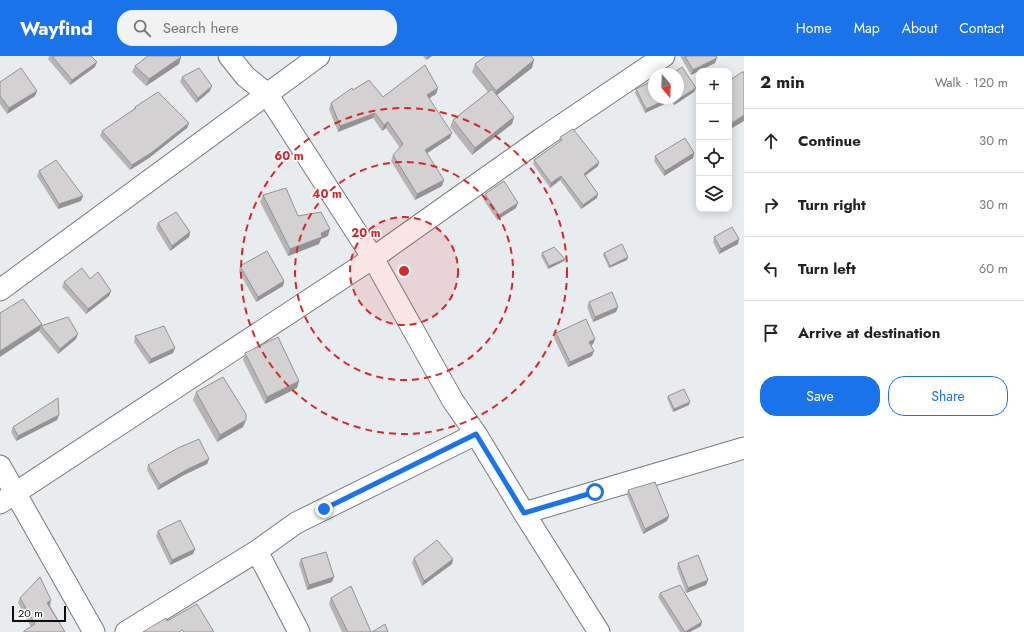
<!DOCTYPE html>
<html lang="en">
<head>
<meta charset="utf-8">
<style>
	:root { --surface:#fff; --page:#f2f2f2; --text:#222; --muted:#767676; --line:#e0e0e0; --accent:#1a73e8 }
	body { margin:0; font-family:Jost,sans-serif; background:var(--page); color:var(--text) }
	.controls { position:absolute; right:12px; top:12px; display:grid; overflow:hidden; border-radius:8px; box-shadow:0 2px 10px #0003 }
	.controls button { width:36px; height:36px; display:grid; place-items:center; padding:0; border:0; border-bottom:1px solid var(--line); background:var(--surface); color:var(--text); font:20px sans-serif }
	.compass { position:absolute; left:648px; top:12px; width:36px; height:36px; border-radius:50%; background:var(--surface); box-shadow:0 2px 10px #0003; rotate:161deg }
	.scale { position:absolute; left:12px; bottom:10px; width:54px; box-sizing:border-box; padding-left:4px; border:2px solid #0c0d0e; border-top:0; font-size:11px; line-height:14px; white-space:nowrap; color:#0c0d0e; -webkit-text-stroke:3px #fff; paint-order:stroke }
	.stop { position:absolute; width:12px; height:12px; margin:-9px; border:3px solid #1a73e8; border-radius:50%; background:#fff }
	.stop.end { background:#1a73e8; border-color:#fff; box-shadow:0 1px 4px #0008 }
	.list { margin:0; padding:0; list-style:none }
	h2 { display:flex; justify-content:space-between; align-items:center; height:52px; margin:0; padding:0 16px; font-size:17px }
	h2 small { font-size:13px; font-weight:400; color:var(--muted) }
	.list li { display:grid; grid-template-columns:26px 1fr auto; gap:12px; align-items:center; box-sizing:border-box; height:64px; padding:0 16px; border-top:1px solid var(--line) }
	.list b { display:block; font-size:15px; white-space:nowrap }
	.list em { font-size:13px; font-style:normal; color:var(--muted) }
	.actions { display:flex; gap:8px; padding:12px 16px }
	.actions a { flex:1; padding:9px 0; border:1px solid var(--accent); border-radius:16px; text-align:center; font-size:14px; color:var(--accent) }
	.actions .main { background:var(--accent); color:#fff }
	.icon { flex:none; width:22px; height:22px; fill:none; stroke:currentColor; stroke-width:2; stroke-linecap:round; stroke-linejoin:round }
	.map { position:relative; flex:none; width:744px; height:576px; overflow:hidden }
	header { display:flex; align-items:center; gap:24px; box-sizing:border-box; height:56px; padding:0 20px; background:var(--accent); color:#fff }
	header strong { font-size:19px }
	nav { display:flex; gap:22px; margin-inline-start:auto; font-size:14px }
	.search { width:280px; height:36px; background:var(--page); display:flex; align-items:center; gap:10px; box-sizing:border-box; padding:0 14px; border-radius:16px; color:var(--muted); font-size:15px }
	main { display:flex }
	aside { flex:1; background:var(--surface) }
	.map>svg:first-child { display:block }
</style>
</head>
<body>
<header>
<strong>Wayfind</strong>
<div class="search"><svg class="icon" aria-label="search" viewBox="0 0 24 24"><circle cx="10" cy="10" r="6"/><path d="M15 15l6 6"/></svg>Search here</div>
<nav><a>Home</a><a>Map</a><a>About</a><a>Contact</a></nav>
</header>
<main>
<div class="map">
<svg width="744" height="576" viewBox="0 0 744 576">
	<rect width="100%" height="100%" fill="#e9ecee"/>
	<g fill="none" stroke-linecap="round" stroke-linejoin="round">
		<defs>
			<path id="street" d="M 229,0 L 245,20 L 267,38 L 373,202 L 453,345 L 476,378 L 524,457 L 599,576
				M 0,234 L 319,0
				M 0,410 L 94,576
				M 0,447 L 373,202 L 541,83 L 664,0
				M 524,457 L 744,392
				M 257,495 L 299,576
				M 126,576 L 257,495 L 296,467 L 476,378"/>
		</defs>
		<use href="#street" stroke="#777a7c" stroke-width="23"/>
		<use href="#street" stroke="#fff" stroke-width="21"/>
	</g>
	<path fill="#b6b4b5" d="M 49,0 L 92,0 L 91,0 L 95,11 L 70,29 L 48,3 Z
		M 423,0 L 432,0 L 426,4 Z
		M 680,0 L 716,0 L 715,7 L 691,19 Z
		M 181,1 L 179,8 L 146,30 L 132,16 L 135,10 Z
		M 475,8 L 532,12 L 497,39 L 514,61 L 512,68 L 472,99 L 450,71 L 453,64 L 488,36 L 472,16 Z
		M 182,21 L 210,35 L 196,47 L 180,26 Z
		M 0,26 L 37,35 L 35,40 L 7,58 L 0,48 Z
		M 438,32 L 436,38 L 429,42 L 450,82 L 427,97 L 442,130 L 415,144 L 391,105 L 393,99 L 400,92 L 386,72 L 382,75 L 373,62 L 338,76 L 329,53 L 331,47 L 353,34 L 383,41 Z
		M 636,33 L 654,42 L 678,42 L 694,36 L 674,49 L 671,45 L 645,57 L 635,37 Z
		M 135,51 L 189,67 L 187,72 L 149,102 L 130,114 L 100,80 L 102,75 L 134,53 Z
		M 560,81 L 599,106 L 598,110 L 585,120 L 597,142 L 581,153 L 560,124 L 550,132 L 533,108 L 534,104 L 559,86 Z
		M 694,97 L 693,102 L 664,120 L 654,105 L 655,100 Z
		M 39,115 L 83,140 L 81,145 L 58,153 L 37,120 Z
		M 485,138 L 516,152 L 497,164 L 483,143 Z
		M 263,139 L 298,160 L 328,180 L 321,183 L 319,188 L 288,200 L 260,146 Z
		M 158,167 L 190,176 L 189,181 L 170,195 L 156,172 Z
		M 714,181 L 738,188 L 719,198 L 713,186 Z
		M 542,197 L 565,203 L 564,205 L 548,213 L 541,200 Z
		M 604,197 L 628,201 L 627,204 L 609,212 L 603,199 Z
		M 240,210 L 284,225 L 283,230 L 256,246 L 239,216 Z
		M 90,223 L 111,235 L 109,240 L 86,258 L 62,231 L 64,226 Z
		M 589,246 L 618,251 L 616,256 L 593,266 L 587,251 Z
		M 41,270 L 76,283 L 58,298 L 39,275 Z
		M 556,277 L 595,283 L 593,288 L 591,290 L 592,300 L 568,311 L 554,282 Z
		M 135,280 L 175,292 L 173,297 L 149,308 L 134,286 Z
		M 245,297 L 297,332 L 265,348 L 243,304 Z
		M 196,336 L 246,364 L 243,371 L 217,386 L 193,344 Z
		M 668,340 L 689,349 L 673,356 L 667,342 Z
		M 59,359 L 57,364 L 16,385 L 11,376 L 13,371 Z
		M 209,403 L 207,408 L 184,419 L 158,434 L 147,414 L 148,409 Z
		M 628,434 L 669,460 L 667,465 L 643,478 L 627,439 Z
		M 158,475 L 195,493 L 193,498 L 170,509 L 156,480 Z
		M 414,502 L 453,503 L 452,508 L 422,530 L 412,507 Z
		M 301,503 L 332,526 L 307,534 L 299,508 Z
		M 678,507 L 708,524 L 706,529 L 686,537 L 677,512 Z
		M 660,537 L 701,570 L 690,576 L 680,576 L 658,541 Z
		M 20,542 L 50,549 L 65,576 L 23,576 L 31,571 L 18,547 Z
		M 331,542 L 371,576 L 342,576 L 329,548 Z"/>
	<path fill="#949294" d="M 428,0 L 432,0 L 426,4 Z
		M 181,1 L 179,8 L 146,30 L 149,23 Z
		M 717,2 L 715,7 L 691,19 L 693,14 Z
		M 534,4 L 532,12 L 493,42 L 496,35 Z
		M 97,6 L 95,11 L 70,29 L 72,24 Z
		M 212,30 L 210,35 L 196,47 L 198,42 Z
		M 438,32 L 436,38 L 425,45 L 427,39 Z
		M 696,32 L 694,36 L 674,49 L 675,45 Z
		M 37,35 L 35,40 L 7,58 L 9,52 Z
		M 670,42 L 672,42 L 671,45 L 645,57 L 646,53 Z
		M 375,57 L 373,62 L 338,76 L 340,70 Z
		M 744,59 L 744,65 L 729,74 L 729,69 Z
		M 514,61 L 512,68 L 472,99 L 475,92 Z
		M 388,66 L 386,72 L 382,75 L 384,69 Z
		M 189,67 L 187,72 L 149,102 L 130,114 L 132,109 Z
		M 452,77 L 450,82 L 423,100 L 425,94 Z
		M 694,97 L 693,102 L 664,120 L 665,115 Z
		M 599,106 L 598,110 L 582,122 L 584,118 Z
		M 561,120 L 560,124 L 550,132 L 551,127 Z
		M 444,124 L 442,130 L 415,144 L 417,138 Z
		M 598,138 L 597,142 L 581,153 L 583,149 Z
		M 83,140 L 81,145 L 58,153 L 59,148 Z
		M 518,147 L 516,152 L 497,164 L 499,159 Z
		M 330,173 L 328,180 L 321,183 L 319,188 L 288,200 L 290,193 Z
		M 190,176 L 189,181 L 170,195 L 172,190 Z
		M 739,183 L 738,188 L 719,198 L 721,193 Z
		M 628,201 L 627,204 L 609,212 L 610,210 Z
		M 565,203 L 564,205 L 548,213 L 549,210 Z
		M 284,225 L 283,230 L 256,246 L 258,241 Z
		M 111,235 L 109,240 L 86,258 L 88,253 Z
		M 618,251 L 616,256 L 593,266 L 595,261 Z
		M 42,268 L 39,275 L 0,301 L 0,295 Z
		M 78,278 L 76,283 L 58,298 L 60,293 Z
		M 595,283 L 593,288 L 587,291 L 589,286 Z
		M 175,292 L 173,297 L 149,308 L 151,303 Z
		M 594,295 L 592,300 L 568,311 L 570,306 Z
		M 299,325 L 297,332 L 265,348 L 267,341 Z
		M 690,346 L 689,349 L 673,356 L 674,353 Z
		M 59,359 L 57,364 L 16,385 L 18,380 Z
		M 246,364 L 243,371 L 217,386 L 220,379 Z
		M 209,403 L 207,408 L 184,419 L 158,434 L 160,429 L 186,414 Z
		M 669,460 L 667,465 L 643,478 L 645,473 Z
		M 195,493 L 193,498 L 170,509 L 172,504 Z
		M 453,503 L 452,508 L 422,530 L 424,525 Z
		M 334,521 L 332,526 L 307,534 L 309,529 Z
		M 708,524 L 706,529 L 686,537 L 688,532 Z
		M 51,544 L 50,549 L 46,552 L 47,547 Z
		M 702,566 L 701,570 L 690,576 L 685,576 Z"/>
	<path fill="#d4d1d3" stroke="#949294" d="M 52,0 L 91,0 L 97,6 L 72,24 Z
		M 148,0 L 180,0 L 181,1 L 149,23 L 135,10 Z
		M 486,0 L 531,0 L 534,4 L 496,35 L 475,8 Z
		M 685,0 L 716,0 L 717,2 L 693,14 Z
		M 425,9 L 438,32 L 427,39 L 452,77 L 425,94 L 444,124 L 417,138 L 393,99 L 403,88 L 388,66 L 384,69 L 375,57 L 340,70 L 331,47 L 352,32 L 353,34 L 369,24 L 383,41 Z
		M 682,11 L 696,32 L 675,45 L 673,42 L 678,42 L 678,18 L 672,18 Z
		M 21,12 L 37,35 L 9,52 L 0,40 L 0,26 Z
		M 199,12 L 212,30 L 198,42 L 182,21 Z
		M 742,16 L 744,16 L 744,59 L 729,69 L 729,25 Z
		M 650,26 L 652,31 L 654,30 L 654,42 L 670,42 L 646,53 L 636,33 Z
		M 492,33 L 514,61 L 475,92 L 453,64 Z
		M 158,36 L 189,67 L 151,97 L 132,109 L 102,75 L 136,52 L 135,51 Z
		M 573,73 L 599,106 L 584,118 L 598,138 L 583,149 L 561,120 L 551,127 L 534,104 L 562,84 L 560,81 Z
		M 685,82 L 694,97 L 665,115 L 655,100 Z
		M 56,104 L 83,140 L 59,148 L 39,115 Z
		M 504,125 L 518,147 L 499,159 L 485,138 Z
		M 286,132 L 298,160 L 321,156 L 330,173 L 321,177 L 322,181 L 290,193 L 263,139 Z
		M 176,156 L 190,176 L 172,190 L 158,167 Z
		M 732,171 L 739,183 L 721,193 L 714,181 Z
		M 622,188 L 628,201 L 610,210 L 604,197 Z
		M 554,191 L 565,203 L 549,210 L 542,197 Z
		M 267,195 L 284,225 L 258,241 L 240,210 Z
		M 82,212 L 90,223 L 98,216 L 111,235 L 88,253 L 64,226 Z
		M 612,236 L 618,251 L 595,261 L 589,246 Z
		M 23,243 L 42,268 L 0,295 L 0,257 Z
		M 68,261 L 78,278 L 60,293 L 41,270 Z
		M 586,263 L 595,283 L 589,286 L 594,295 L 570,306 L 556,277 Z
		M 164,270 L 175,292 L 151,303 L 135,280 Z
		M 278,281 L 299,325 L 267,341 L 245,297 Z
		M 223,321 L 246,358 L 246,364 L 220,379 L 196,336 Z
		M 684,333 L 690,346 L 674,353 L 668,340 Z
		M 58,342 L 59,359 L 18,380 L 13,371 Z
		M 199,383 L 209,403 L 186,414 L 160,429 L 148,409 L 178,392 Z
		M 655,426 L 669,460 L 645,473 L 628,434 Z
		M 180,464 L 195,493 L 172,504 L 158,475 Z
		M 437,484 L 453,503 L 424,525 L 414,502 Z
		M 326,496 L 334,521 L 309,529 L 301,503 Z
		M 698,499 L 708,524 L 688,532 L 678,507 Z
		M 40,521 L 51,544 L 47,547 L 65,576 L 24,576 L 24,575 L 35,568 L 20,542 Z
		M 680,529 L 702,566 L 685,576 L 660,537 Z
		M 351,530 L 371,576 L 348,576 L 331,542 Z
		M 197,548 L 214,576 L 184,576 L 182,574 L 179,576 L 143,576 L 166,562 L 167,565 Z
		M 385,568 L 388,576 L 372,576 Z"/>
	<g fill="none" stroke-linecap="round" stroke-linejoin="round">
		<path stroke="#1a73e8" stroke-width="5" d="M 324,453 L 476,378 L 524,457 L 595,436"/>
	</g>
	<circle cx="404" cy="215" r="54" fill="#d62828" fill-opacity=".12"/>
	<g fill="none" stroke="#d62828" stroke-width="2" stroke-dasharray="7 5">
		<circle cx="404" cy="215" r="54"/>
		<circle cx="404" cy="215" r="109"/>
		<circle cx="404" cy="215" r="163"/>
	</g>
	<circle cx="404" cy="215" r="6" fill="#d62828" stroke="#fff" stroke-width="2"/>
	<g font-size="12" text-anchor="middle" font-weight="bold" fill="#d62828" stroke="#fff" stroke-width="3" stroke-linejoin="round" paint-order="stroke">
		<text x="289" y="104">60 m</text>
		<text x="327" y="142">40 m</text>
		<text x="366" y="181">20 m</text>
	</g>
</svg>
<div class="controls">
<button>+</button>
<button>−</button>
<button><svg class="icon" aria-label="locate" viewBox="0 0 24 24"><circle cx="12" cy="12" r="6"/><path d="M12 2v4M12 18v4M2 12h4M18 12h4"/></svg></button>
<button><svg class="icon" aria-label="layers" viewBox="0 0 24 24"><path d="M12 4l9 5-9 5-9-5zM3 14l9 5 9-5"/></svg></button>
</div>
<svg class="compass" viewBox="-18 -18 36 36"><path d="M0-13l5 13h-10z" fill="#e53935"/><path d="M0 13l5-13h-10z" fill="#767676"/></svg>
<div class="scale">20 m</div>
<div class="stop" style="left:595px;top:436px"></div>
<div class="stop end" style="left:324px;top:453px"></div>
</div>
<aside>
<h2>2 min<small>Walk · 120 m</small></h2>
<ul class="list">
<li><svg class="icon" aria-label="ahead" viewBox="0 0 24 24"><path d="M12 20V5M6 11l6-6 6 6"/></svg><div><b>Continue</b></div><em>30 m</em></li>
<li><svg class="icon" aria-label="right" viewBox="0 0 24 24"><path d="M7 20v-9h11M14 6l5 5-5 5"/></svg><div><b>Turn right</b></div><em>30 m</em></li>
<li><svg class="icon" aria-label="left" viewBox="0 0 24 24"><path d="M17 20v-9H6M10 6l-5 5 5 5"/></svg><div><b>Turn left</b></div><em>60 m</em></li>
<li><svg class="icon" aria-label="arrive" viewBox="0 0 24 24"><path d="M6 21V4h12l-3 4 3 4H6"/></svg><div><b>Arrive at destination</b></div></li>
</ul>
<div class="actions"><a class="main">Save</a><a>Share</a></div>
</aside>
</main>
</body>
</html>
